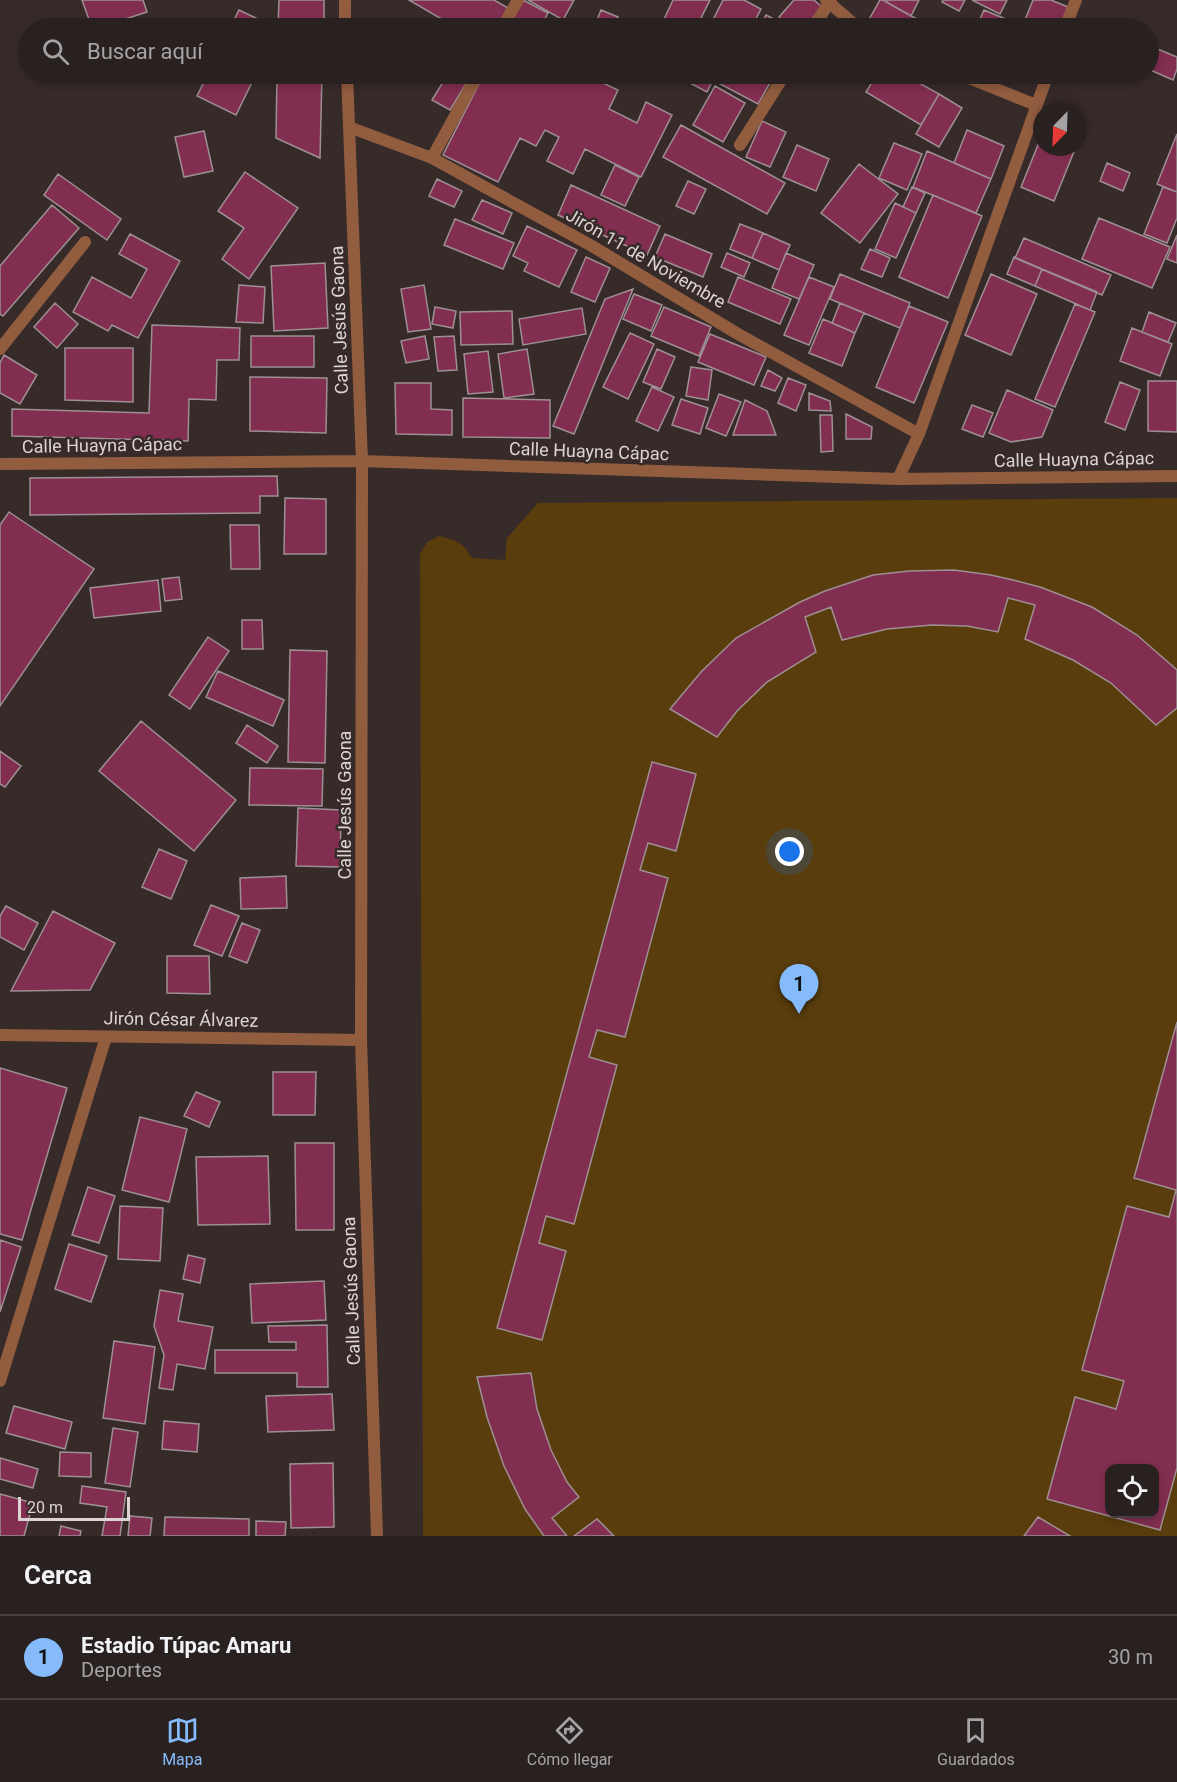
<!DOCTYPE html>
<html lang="es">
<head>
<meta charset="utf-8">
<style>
	:root { --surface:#292020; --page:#312829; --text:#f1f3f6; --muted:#a5a3a5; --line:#453e3e; --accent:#86bbfb }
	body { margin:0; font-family:Roboto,sans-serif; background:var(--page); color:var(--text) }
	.controls { position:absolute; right:18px; bottom:18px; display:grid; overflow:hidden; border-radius:12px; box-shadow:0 3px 9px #0003 }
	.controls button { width:54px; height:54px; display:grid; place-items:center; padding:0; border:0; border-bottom:2px solid var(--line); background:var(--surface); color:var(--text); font:30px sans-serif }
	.compass { position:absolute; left:1033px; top:102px; width:54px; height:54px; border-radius:50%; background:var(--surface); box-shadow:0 3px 9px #0003; rotate:203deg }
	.scale { position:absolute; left:18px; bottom:15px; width:112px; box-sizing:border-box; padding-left:6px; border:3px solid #dcd3d2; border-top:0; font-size:16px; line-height:21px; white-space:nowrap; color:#dcd3d2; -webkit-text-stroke:4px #372b2a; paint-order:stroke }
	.you { position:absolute; left:790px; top:852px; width:21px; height:21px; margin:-15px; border:4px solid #fff; border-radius:50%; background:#1a73e8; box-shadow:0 0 0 9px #1a73e833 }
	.badge { display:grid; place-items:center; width:39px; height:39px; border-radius:50%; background:var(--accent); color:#111; font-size:20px; font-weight:700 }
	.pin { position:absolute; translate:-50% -50px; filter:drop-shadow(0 2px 3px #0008) }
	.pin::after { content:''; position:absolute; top:32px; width:21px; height:18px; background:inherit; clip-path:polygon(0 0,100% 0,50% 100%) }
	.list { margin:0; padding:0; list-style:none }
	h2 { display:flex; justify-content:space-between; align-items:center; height:78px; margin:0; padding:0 24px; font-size:26px }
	h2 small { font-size:20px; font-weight:400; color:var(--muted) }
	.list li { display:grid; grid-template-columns:39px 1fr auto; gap:18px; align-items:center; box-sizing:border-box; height:84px; padding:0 24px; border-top:2px solid var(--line) }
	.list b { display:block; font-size:22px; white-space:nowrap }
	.list p { margin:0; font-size:20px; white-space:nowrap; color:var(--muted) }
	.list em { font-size:20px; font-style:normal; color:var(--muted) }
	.icon { flex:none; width:33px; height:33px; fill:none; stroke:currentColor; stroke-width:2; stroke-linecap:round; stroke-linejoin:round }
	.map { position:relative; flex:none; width:1177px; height:1536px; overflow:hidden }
	.search { position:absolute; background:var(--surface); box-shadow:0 3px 9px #0003; left:18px; right:18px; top:18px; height:66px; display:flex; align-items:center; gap:15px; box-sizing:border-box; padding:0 21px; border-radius:33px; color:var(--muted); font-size:22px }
	.sheet { height:162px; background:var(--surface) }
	nav { display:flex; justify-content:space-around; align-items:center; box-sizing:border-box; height:84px; border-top:2px solid var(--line); background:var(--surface); font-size:16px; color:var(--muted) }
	nav a { display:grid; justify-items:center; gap:3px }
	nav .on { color:var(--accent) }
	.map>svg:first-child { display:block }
</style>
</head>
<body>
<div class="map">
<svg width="1177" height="1536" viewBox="0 0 1177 1536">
	<rect width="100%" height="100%" fill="#372b2a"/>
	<path fill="#593d0c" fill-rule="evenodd" d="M 1177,498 L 1177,1536 L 423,1536 L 420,554 L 427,542 L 439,536 C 456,540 463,542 472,558 L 505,560 L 507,538 L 538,503 ZM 1110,1468 L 1154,1468 L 1154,1514 L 1110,1514 Z"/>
	<path fill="#822e50" stroke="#9d8f93" stroke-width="1.5" fill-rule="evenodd" d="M 82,0 L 143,0 L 147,12 L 98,28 L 92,28 Z
		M 279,0 L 324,0 L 324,28 L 278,28 Z
		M 409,0 L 494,0 L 510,9 L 498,28 L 457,28 Z
		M 523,0 L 548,13 L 540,28 L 506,28 Z
		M 528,0 L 574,0 L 563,20 Z
		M 673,0 L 710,0 L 696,28 L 660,28 Z
		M 723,0 L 744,0 L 761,9 L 751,28 L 709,28 Z
		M 794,0 L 814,0 L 822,7 L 804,28 L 792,28 L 779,17 Z
		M 880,0 L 883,0 L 926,24 L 924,28 L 876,28 L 867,23 Z
		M 887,0 L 919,0 L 911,16 L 886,2 Z
		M 943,0 L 965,0 L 959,11 L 942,2 Z
		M 972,0 L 1007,0 L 1000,14 Z
		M 1033,0 L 1051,0 L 1068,7 L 1059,28 L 1032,28 L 1023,25 Z
		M 239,10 L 277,28 L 230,28 Z
		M 601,10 L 618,17 L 613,28 L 594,28 Z
		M 984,10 L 1008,20 L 1004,28 L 976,28 Z
		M 766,15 L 789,27 L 788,28 L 759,28 Z
		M 622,19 L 642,28 L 617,28 Z
		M 1148,45 L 1177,57 L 1177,69 L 1173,80 L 1148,69 Z
		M 208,74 L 256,74 L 236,115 L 197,96 Z
		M 277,74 L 322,74 L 320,158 L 276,138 Z
		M 448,74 L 472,74 L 450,110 L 432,100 Z
		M 484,74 L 584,74 L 618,90 L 609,109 L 637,123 L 646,102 L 672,115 L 641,177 L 585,149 L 573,174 L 547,161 L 559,137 L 545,130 L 536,146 L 520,138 L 498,182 L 443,155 Z
		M 693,74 L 775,74 L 758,104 L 713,80 L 707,92 L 688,82 Z
		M 877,74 L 903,74 L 939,94 L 921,125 L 866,92 Z
		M 1015,74 L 1041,74 L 1037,83 Z
		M 1096,74 L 1122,74 L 1118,83 Z
		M 715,86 L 745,103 L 723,142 L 693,125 Z
		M 939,94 L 962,108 L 939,147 L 916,134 Z
		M 762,121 L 786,132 L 770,167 L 746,157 Z
		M 681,125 L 785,183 L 767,214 L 663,157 Z
		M 967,130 L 1004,146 L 991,179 L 954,163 Z
		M 204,131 L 213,171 L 184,177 L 175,137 Z
		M 1177,134 L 1177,192 L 1157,184 Z
		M 1042,135 L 1042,147 L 1071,147 L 1075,149 L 1054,201 L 1021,187 Z
		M 894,143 L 922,154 L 907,190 L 879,178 Z
		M 797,145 L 829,159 L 816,191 L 783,177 Z
		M 927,151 L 991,179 L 976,213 L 913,187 Z
		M 1107,163 L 1130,173 L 1123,191 L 1100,181 Z
		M 859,164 L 898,194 L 860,243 L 821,213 Z
		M 615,165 L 639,177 L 625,206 L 601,195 Z
		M 245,172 L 298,208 L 249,279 L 222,259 L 244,228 L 218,211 Z
		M 58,174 L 121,219 L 107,240 L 44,195 Z
		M 437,179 L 462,191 L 454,207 L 429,196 Z
		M 688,181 L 706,189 L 694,214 L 676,206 Z
		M 571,185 L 660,226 L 647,255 L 558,215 Z
		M 912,187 L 925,193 L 916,213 L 903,207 Z
		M 1163,187 L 1177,192 L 1177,218 L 1167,243 L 1144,234 Z
		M 933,195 L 982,216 L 948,298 L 899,277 Z
		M 482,200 L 512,213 L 503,234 L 472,220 Z
		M 895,203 L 916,213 L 896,258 L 875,249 Z
		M 52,205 L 79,228 L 3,316 L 0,314 L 0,266 Z
		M 1099,218 L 1170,247 L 1152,288 L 1082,259 Z
		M 455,219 L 514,243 L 503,269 L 444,245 Z
		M 740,224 L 763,233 L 752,258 L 730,249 Z
		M 527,226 L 577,250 L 559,287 L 524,271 L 528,263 L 513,256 Z
		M 763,233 L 790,245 L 779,270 L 752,258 Z
		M 130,234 L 180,261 L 138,338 L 112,325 L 108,331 L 73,312 L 92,277 L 131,298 L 147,269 L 119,254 Z
		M 665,234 L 712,254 L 703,277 L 655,257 Z
		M 1177,235 L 1177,263 L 1167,259 Z
		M 1024,238 L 1111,275 L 1102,295 L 1015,258 Z
		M 870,249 L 890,258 L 882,277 L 861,269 Z
		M 727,253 L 750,263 L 744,277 L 721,267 Z
		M 786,253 L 814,265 L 799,299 L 772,288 Z
		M 586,257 L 610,268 L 595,302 L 571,292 Z
		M 1014,257 L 1042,269 L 1035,286 L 1007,274 Z
		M 325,263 L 328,328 L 274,331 L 271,266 Z
		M 1042,269 L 1097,292 L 1090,310 L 1035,286 Z
		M 840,274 L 910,303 L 900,328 L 830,299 Z
		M 991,274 L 1037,294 L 1011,355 L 965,335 Z
		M 738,277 L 791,299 L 780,324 L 728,302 Z
		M 809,277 L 834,287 L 809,345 L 784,335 Z
		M 239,285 L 265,287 L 263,323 L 236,322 Z
		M 424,285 L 431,329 L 408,332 L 401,289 Z
		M 633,289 L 574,434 L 553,426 L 605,299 Z
		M 634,294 L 662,305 L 651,331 L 623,319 Z
		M 55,303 L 78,324 L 57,348 L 34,327 Z
		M 840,303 L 864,313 L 855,333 L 832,323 Z
		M 1075,304 L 1095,312 L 1055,407 L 1035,399 Z
		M 909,306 L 948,322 L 914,403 L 876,387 Z
		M 435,307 L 456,311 L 453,328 L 432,324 Z
		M 664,307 L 711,327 L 699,356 L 651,336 Z
		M 582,308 L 586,334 L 523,345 L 519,319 Z
		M 512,311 L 513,344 L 461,345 L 460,312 Z
		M 1149,312 L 1176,323 L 1168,342 L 1142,332 Z
		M 823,319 L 855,333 L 842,366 L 809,353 Z
		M 152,325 L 240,328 L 239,360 L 217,360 L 216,400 L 189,399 L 188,441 L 12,436 L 12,409 L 149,413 Z
		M 1132,328 L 1172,344 L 1160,376 L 1120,361 Z
		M 630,333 L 654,344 L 628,399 L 603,387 Z
		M 710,334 L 766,357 L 754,385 L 698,362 Z
		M 251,336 L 314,336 L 314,367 L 251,367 Z
		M 425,336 L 429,359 L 406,363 L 401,341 Z
		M 454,336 L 457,370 L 438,371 L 434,337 Z
		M 65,348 L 133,348 L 133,402 L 65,400 Z
		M 527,349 L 534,394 L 504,398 L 498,354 Z
		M 657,349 L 675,357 L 661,389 L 643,382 Z
		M 488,351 L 493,392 L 468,394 L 464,354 Z
		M 4,355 L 37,375 L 20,404 L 0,393 L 0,363 Z
		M 691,367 L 712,370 L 708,400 L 686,396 Z
		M 768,370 L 782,378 L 775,391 L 761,386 Z
		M 250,377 L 327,378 L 326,433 L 250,431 Z
		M 788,378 L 806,385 L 796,411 L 778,403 Z
		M 1148,381 L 1177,381 L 1177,432 L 1148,431 Z
		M 1120,382 L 1140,390 L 1125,430 L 1105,422 Z
		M 395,383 L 431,383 L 431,409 L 452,410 L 452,435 L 396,434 Z
		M 652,387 L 674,397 L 658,431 L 636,421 Z
		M 1007,390 L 1053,410 L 1042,437 L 1011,442 L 989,433 Z
		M 809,393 L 830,401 L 831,411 L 809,410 Z
		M 719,394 L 741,402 L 726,436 L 706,428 Z
		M 463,398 L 550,400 L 550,438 L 463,437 Z
		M 681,399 L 708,408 L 700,434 L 672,425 Z
		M 745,400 L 767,411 L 776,435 L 733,435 Z
		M 972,405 L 993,413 L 983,437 L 962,429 Z
		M 846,414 L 872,427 L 871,439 L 846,439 Z
		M 820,415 L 832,415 L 833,451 L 821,452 Z
		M 277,476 L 278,496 L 260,496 L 260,513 L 30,515 L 30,478 Z
		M 285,498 L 326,499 L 326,554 L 284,554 Z
		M 9,512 L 94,569 L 0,706 L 0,525 Z
		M 230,525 L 259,525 L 260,569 L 231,569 Z
		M 954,570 L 991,575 L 1013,580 L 1040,587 L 1092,607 L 1137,635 L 1177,670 L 1177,708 L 1156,725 L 1111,683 L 1073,660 L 1025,639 L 1035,605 L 1008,598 L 998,632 L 967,626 L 932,625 L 887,629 L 842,640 L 831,607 L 805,617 L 816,652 L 767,682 L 737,711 L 717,737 L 670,709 L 701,672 L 736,638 L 800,602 L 825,591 L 873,575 L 909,571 Z
		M 179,577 L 182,599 L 165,601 L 162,579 Z
		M 158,580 L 161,611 L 94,618 L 90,588 Z
		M 242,620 L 262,620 L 263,649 L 242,649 Z
		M 208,637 L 229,651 L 190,709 L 169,695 Z
		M 290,650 L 327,651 L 325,763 L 288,762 Z
		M 218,671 L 284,700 L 273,726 L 206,697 Z
		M 141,721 L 236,800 L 194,851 L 99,771 Z
		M 247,725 L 278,746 L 267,763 L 236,743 Z
		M 0,751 L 21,766 L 5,787 L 0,784 Z
		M 652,762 L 696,774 L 676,851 L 648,843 L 640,870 L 668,878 L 625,1037 L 597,1030 L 589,1057 L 617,1065 L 574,1224 L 546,1216 L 539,1243 L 566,1251 L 542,1340 L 497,1328 Z
		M 250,768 L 323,769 L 322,806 L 249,805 Z
		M 298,808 L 341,810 L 340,867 L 296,866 Z
		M 159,849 L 187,861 L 171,899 L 142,887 Z
		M 286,876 L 287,908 L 241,909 L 240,878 Z
		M 211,905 L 239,916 L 222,956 L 194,945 Z
		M 6,906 L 38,923 L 24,950 L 0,937 L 0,916 Z
		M 53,911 L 115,943 L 90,990 L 11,991 Z
		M 242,923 L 260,930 L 247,963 L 229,956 Z
		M 167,956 L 209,956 L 210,994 L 167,993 Z
		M 1177,1022 L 1177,1468 L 1160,1530 L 1047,1499 L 1075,1397 L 1116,1409 L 1124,1381 L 1082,1370 L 1127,1206 L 1169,1217 L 1176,1190 L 1134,1178 ZM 1110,1468 L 1154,1468 L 1154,1514 L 1110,1514 Z
		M 0,1068 L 67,1088 L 22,1240 L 0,1234 Z
		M 273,1072 L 316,1072 L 315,1115 L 273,1115 Z
		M 196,1092 L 220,1102 L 209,1127 L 184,1116 Z
		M 140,1117 L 187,1129 L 169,1202 L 122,1190 Z
		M 295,1143 L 334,1143 L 334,1230 L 296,1230 Z
		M 268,1156 L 270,1224 L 198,1225 L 196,1157 Z
		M 88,1187 L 115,1196 L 99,1243 L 72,1235 Z
		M 120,1206 L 163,1208 L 160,1261 L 118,1259 Z
		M 0,1240 L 21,1247 L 0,1312 Z
		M 69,1244 L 107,1256 L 91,1302 L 55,1289 Z
		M 188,1255 L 205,1259 L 200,1283 L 183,1279 Z
		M 324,1281 L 326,1320 L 252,1323 L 250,1284 Z
		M 160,1290 L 183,1294 L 178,1321 L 213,1327 L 205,1369 L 177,1364 L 173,1390 L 159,1388 L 164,1355 L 154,1326 Z
		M 327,1325 L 328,1387 L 297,1387 L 297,1373 L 215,1373 L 215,1350 L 296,1350 L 296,1342 L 269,1342 L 268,1326 Z
		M 114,1341 L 155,1347 L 145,1424 L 103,1418 Z
		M 531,1373 L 537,1409 L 551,1450 L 567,1482 L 579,1497 L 552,1518 L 567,1536 L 544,1536 L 525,1509 L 504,1466 L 487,1417 L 477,1377 Z
		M 332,1394 L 334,1430 L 268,1432 L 266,1396 Z
		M 14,1406 L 72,1422 L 65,1449 L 6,1433 Z
		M 164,1421 L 199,1424 L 197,1452 L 162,1449 Z
		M 113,1428 L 138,1432 L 130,1487 L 105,1483 Z
		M 60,1452 L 91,1453 L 91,1477 L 59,1476 Z
		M 0,1458 L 38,1469 L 33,1488 L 0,1479 Z
		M 333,1463 L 334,1527 L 291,1528 L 290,1464 Z
		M 82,1486 L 126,1492 L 120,1536 L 102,1536 L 107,1507 L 80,1503 Z
		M 0,1494 L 33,1503 L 24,1536 L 0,1536 Z
		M 130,1516 L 152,1518 L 150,1536 L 128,1536 Z
		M 165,1517 L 249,1519 L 249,1536 L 164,1536 Z
		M 1038,1517 L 1070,1536 L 1024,1536 Z
		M 597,1519 L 614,1536 L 574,1536 Z
		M 256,1521 L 286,1522 L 285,1536 L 256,1536 Z
		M 61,1526 L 81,1531 L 80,1536 L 59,1536 Z"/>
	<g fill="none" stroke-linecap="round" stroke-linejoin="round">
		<path stroke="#925d3f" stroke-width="12" d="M 502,28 L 518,0
			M 813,28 L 831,0
			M 740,145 L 785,74
			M 432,158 L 478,74
			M 0,349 L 85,242
			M 0,1381 L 106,1037"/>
		<path stroke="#925d3f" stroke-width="12" d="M 345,0 L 345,28
			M 826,0 L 854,24 L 863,28
			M 1065,28 L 1076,0
			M 347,74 L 362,461 L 361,1040 L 377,1536
			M 959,74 L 1036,105
			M 349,127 L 432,158 L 592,246 L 738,334 L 919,434
			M 0,464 L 362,461 L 898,479 L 1177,476
			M 898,479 L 919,434 L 1048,74
			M 0,1035 L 361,1040"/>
	</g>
	<g text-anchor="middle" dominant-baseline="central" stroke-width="5" stroke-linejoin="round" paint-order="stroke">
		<g font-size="18" fill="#dcd3d2" stroke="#372b2a">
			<text transform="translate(646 258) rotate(30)">Jirón 11 de Noviembre</text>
			<text transform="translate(339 320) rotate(-92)">Calle Jesús Gaona</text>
			<text transform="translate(102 445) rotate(-1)">Calle Huayna Cápac</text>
			<text transform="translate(589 451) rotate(2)">Calle Huayna Cápac</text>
			<text transform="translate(1074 459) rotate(-1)">Calle Huayna Cápac</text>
			<text transform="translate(344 805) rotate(-90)">Calle Jesús Gaona</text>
			<text transform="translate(181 1019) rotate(1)">Jirón César Álvarez</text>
			<text transform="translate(351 1291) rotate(-92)">Calle Jesús Gaona</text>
		</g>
	</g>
</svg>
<div class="controls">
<button><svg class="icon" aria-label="locate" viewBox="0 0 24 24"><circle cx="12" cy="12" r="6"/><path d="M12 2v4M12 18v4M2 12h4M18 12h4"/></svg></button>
</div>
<svg class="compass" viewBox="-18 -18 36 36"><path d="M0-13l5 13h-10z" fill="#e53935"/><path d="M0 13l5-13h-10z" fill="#a5a3a5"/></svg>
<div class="scale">20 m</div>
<div class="you"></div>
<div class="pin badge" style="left:799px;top:1014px">1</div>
<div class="search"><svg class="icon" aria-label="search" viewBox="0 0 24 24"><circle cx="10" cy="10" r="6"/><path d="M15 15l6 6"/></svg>Buscar aquí</div>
</div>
<section class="sheet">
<h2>Cerca<small></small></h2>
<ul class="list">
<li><span class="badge">1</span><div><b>Estadio Túpac Amaru</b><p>Deportes</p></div><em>30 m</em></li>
</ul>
</section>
<nav>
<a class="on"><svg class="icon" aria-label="map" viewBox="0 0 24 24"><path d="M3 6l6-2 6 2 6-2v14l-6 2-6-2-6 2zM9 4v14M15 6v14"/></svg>Mapa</a>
<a><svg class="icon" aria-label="directions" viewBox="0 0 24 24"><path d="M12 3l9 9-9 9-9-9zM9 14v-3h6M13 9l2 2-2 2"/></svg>Cómo llegar</a>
<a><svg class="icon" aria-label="saved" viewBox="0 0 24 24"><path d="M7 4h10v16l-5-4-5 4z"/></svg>Guardados</a>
</nav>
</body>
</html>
